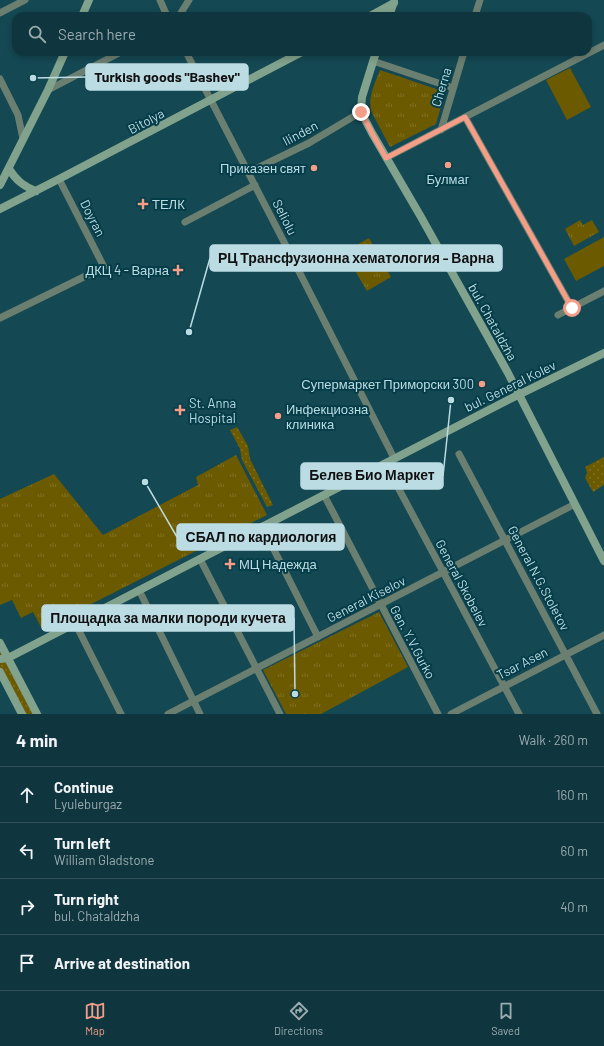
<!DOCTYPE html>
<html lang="en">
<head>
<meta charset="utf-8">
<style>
	:root { --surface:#0f363e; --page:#1d4149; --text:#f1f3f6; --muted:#9babb0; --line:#2f5058; --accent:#f49e88 }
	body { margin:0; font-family:Barlow,sans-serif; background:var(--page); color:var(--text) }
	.stop { position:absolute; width:12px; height:12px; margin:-9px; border:3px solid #f49e88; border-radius:50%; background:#fff }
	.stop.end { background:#f49e88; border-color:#fff; box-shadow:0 1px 4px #0008 }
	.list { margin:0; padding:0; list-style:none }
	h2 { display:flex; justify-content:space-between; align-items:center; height:52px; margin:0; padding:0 16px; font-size:17px }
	h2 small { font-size:13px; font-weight:400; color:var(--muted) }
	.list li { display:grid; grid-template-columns:26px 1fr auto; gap:12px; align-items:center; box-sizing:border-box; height:56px; padding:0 16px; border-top:1px solid var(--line) }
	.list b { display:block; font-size:15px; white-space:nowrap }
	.list p { margin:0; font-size:13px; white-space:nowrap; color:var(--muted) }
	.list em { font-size:13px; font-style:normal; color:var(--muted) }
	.icon { flex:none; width:22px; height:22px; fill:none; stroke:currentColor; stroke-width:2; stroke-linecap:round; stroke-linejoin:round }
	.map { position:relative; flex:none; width:604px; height:714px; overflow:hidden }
	.search { position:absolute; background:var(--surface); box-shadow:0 2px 6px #0003; left:12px; right:12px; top:12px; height:44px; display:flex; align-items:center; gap:10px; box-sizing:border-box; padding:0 14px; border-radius:12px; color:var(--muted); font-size:15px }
	.sheet { height:276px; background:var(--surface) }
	nav { display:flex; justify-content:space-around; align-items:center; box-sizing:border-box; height:56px; border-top:1px solid var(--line); background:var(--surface); font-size:11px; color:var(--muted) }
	nav a { display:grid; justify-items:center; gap:2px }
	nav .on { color:var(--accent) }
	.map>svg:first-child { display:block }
</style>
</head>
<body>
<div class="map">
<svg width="604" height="714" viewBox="0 0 604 714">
	<defs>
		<pattern id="grass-dots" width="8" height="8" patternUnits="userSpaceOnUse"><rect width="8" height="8" fill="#6c5a00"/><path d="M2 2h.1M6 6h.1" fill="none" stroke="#7f7125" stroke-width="1.8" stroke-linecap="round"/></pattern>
		<pattern id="park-tufts" width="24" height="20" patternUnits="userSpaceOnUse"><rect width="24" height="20" fill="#6c5a00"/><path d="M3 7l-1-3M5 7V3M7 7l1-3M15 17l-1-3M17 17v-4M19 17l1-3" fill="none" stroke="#7f7125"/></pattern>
	</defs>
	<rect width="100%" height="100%" fill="#144853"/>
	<path fill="url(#grass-dots)" d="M 237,427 L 248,446 L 250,459 L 273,505 L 267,507 L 242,460 L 240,449 L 230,430 Z
		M 604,457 L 604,485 L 593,492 L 585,478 L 587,473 L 585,467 Z
		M 0,643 L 37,714 L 22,714 L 0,672 Z"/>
	<path fill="url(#park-tufts)" d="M 380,70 L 445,92 L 436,124 L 390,147 L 371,111 C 368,96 375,83 380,70 Z
		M 580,220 L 583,225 L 592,220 L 599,232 L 574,246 L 565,229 Z
		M 369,238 L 391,277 L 367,291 L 344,252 Z
		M 236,455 L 267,515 L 42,629 L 33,612 L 21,618 L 12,600 L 0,605 L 0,499 L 54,474 L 103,535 L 198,485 L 196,477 Z
		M 379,612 L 408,667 L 321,714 L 286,714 L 263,670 Z"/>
	<path fill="#6c5a00" d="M 570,68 L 591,107 L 567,120 L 546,80 Z
		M 604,237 L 604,266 L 576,281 L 564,259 Z"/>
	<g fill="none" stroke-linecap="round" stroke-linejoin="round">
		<path stroke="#6b7f71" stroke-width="7" d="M 160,0 L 167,16
			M 0,13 L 25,0
			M 179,16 L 189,0
			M 475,16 L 480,0
			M 186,52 L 283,240 L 394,458
			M 373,61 L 453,88
			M 0,79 L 18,115 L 23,139
			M 48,90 L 121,52
			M 465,117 L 572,308
			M 441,130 L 464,52
			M 386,158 L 604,45
			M 249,172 L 309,143 L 361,112
			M 185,222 L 255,185
			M 558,315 L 604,291
			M 0,318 L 104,267 L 59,179
			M 459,454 L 597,714
			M 385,463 L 519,714
			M 324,495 L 438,714
			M 262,526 L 318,637
			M 200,559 L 280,714
			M 139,590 L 200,714
			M 75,623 L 121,714
			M 168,714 L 575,504
			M 451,714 L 604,635"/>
		<path stroke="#81a28c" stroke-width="8" d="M 82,16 L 89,0
			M 370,16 L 394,3
			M 389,16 L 394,2
			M 376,52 L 362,97 L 361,112 L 372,133 L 421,217 L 508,373 L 604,561
			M 9,169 C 16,180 23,186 36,191
			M 0,185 L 48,90 L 65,52
			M 0,209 L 59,179 L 302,52
			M 0,643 L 37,714
			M 0,659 L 8,658 L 508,400 L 604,353
			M 0,672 L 22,714"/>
	</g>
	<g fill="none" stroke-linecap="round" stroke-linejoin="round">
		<path stroke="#f49e88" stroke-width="5" d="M 361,112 L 372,133 L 386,158 L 465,117 L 572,308"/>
	</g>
	<g fill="#f49e88" stroke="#053d48" stroke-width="1.5">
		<circle cx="448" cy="165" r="4"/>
		<circle cx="314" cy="168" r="4"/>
		<path d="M141 198h4v4h4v4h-4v4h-4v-4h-4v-4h4z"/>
		<path d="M176 264h4v4h4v4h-4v4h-4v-4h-4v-4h4z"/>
		<circle cx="482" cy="384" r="4"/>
		<path d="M178 404h4v4h4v4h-4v4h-4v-4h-4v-4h4z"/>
		<circle cx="278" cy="416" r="4"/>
		<path d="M228 558h4v4h4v4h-4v4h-4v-4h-4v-4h4z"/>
	</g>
	<g text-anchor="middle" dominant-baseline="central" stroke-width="4" stroke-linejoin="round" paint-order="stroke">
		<g font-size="13" fill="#bcdce4" stroke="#053d48">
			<text transform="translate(441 87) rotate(-73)">Cherna</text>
			<text transform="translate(146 121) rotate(-28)">Bitolya</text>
			<text transform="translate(300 133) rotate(-28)">Ilinden</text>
			<text transform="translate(285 217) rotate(63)">Seliolu</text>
			<text transform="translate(93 218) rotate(63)">Doyran</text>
			<text transform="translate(493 322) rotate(61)">bul. Chataldzha</text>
			<text transform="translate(510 386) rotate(-26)">bul. General Kolev</text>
			<text transform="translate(539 578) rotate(62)">General N.G.Stoletov</text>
			<text transform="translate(462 583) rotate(62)">General Skobelev</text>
			<text transform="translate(366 599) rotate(-27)">General Kiselov</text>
			<text transform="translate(413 642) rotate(62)">Gen. Y.V.Gurko</text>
			<text transform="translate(522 663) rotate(-27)">Tsar Asen</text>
		</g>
		<g font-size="13" fill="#bcdce4" stroke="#053d48" text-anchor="start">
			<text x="306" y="168" text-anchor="end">Приказен свят</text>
			<text x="448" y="179" text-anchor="middle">Булмаг</text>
			<text x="152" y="204">ТЕЛК</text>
			<text x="169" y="270" text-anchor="end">ДКЦ 4 - Варна</text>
			<text x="474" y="384" text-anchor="end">Супермаркет Приморски 300</text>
			<text x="189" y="403">St. Anna<tspan x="189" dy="15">Hospital</tspan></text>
			<text x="286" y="409">Инфекциозна<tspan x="286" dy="15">клиника</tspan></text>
			<text x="239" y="564">МЦ Надежда</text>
		</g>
	</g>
	<path fill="none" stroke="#bcdce4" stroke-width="1.5" d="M33 78L86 77M189 332L210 258M451 400L443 476M145 482L177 537M295 694L294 618"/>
	<g fill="#bcdce4" stroke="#053d48" stroke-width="1.5">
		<circle cx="33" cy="78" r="4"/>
		<circle cx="189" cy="332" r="4"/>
		<circle cx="451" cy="400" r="4"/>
		<circle cx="145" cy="482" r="4"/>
		<circle cx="295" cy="694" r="4"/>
	</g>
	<g fill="#bcdce4" stroke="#bcdce4" stroke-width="1.5">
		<rect x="86" y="64" width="162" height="26" rx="4"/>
		<rect x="210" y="245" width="292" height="26" rx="4"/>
		<rect x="301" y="463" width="142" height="26" rx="4"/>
		<rect x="177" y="524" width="167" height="26" rx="4"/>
		<rect x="42" y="605" width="252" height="26" rx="4"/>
	</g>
	<g font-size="14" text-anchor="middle" font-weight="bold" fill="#111">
		<text x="167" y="82">Turkish goods "Bashev"</text>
		<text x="356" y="263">РЦ Трансфузионна хематология - Варна</text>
		<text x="372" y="480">Белев Био Маркет</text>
		<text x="261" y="542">СБАЛ по кардиология</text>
		<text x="168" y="623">Площадка за малки породи кучета</text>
	</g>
</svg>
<div class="stop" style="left:572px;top:308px"></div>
<div class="stop end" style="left:361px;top:112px"></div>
<div class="search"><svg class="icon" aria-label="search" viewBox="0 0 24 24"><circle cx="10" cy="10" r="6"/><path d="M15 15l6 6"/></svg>Search here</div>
</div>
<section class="sheet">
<h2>4 min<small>Walk · 260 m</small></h2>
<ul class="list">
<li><svg class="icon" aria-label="ahead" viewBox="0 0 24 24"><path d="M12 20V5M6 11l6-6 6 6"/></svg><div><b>Continue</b><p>Lyuleburgaz</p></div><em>160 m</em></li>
<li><svg class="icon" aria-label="left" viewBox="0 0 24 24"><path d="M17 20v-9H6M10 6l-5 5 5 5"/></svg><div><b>Turn left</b><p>William Gladstone</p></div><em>60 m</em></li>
<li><svg class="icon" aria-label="right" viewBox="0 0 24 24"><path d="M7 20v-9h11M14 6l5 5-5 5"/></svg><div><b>Turn right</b><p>bul. Chataldzha</p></div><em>40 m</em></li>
<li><svg class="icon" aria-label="arrive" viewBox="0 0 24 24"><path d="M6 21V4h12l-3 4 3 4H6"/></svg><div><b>Arrive at destination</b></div></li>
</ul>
</section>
<nav>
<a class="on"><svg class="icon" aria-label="map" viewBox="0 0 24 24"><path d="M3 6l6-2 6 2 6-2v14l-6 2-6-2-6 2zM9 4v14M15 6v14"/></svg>Map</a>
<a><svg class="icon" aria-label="directions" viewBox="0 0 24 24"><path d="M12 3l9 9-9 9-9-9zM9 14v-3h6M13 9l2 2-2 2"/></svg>Directions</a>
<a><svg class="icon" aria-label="saved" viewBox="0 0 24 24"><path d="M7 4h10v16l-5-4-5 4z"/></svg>Saved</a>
</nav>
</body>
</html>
